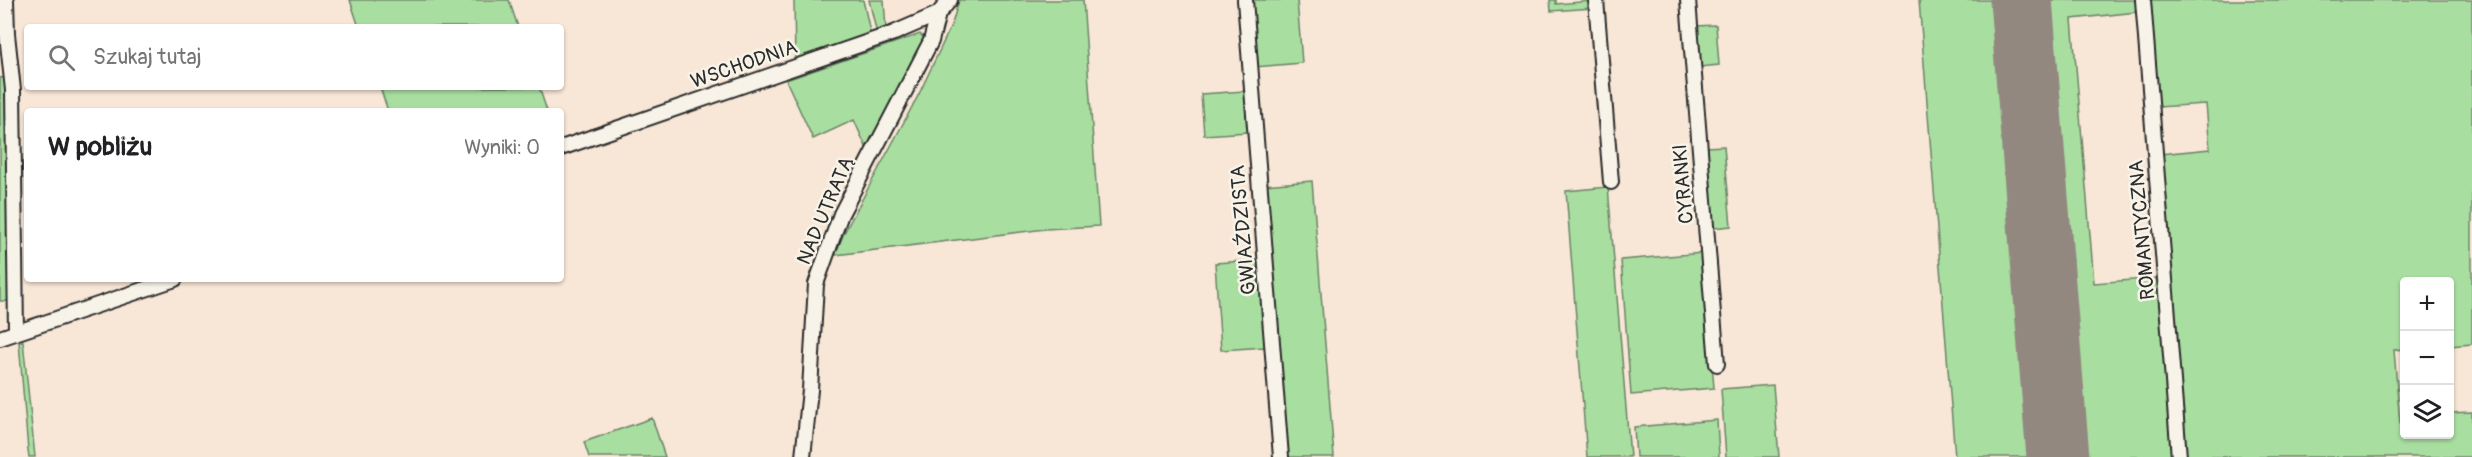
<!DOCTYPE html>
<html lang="pl">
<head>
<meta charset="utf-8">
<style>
	:root { --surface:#fff; --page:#f6f6f6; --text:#202124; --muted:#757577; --line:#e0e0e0 }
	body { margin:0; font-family:Pangolin,sans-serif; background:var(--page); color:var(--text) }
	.controls { position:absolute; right:18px; bottom:18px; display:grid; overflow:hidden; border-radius:6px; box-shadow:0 2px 4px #0004 }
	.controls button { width:54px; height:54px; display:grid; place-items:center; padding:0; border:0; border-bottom:2px solid var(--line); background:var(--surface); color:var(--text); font:30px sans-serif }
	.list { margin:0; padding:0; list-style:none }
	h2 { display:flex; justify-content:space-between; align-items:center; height:78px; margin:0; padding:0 24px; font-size:26px }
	h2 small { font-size:20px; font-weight:400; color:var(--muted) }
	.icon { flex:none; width:33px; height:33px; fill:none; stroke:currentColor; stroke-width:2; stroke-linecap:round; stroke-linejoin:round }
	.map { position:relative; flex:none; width:2472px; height:457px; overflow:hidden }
	.search { position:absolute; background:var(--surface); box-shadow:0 2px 4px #0004; left:24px; top:24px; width:540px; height:66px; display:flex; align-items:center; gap:15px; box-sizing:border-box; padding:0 21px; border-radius:6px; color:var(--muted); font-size:22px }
	.panel { position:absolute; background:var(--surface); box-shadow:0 2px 4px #0004; left:24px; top:108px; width:540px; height:174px; border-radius:6px }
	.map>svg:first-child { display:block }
</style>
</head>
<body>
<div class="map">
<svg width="2472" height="457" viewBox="0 0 2472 457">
	<rect width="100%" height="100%" fill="#f8e6d6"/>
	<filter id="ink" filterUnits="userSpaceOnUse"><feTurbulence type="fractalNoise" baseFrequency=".0167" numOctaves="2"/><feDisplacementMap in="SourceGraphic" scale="12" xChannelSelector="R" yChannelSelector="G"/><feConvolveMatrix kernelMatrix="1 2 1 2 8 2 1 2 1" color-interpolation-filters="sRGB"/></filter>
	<g filter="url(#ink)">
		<path fill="#a9dea1" stroke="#6a8466" stroke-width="1.5" d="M 350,0 L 509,0 L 518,27 L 359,27 Z
			M 794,0 L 863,0 L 871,36 L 795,62 Z
			M 869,0 L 884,0 L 886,31 L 877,34 Z
			M 959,0 L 1083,0 L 1099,226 L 1045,229 L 835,255 L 844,233 L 919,94 L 952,24 Z
			M 1249,0 L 1297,0 L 1302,63 L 1254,67 Z
			M 1550,0 L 1556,0 L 1556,4 L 1593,1 L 1593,8 L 1551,11 Z
			M 1919,0 L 2136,0 L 2137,12 L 2072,19 L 2094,283 L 2158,278 L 2174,457 L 1955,457 Z
			M 2148,0 L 2472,0 L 2472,344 L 2450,346 L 2450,282 L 2404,282 L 2404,349 L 2394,350 L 2400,423 L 2404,423 L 2404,434 L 2450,434 L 2450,413 L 2472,412 L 2472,457 L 2185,457 L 2160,154 L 2210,149 L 2206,104 L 2157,107 Z
			M 1716,25 L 1719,65 L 1700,67 L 1696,26 Z
			M 920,34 L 925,39 L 867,149 L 854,120 L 813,139 L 786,80 Z
			M 7,77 L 10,301 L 0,301 L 0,78 Z
			M 380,87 L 539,87 L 547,111 L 388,111 Z
			M 1245,91 L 1248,132 L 1204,135 L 1201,94 Z
			M 1724,146 L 1731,226 L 1713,228 L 1706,147 Z
			M 1312,181 L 1334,457 L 1286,457 L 1264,185 Z
			M 1608,187 L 1630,457 L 1587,457 L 1566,191 Z
			M 1703,253 L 1714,388 L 1631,395 L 1621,260 Z
			M 1259,260 L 1265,347 L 1221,350 L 1215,263 Z
			M 23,341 L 35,457 L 29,457 L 28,450 L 19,342 Z
			M 1773,385 L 1779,457 L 1726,457 L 1721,389 Z
			M 652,418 L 665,457 L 589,457 L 584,442 Z
			M 1717,420 L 1719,457 L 1636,457 L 1634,427 Z"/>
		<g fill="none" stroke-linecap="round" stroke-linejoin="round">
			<path stroke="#928880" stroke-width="63" d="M 2021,0 L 2058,457"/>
			<defs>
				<path id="minor" d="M 6,0 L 7,34 L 13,90 L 16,333
					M 1245,0 L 1281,457
					M 1596,0 L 1611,182
					M 1688,0 L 1717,364
					M 2143,0 L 2179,457
					M 561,148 L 894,33 L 938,14
					M 0,338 L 175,279
					M 803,457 L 810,390 L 816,284 L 841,214 L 931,41 L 938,14 L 950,0"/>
			</defs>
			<use href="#minor" stroke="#2b2b2b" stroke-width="18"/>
			<use href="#minor" stroke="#f7f3e8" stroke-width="14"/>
		</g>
	</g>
	<g text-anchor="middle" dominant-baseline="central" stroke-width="5" stroke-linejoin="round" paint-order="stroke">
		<g font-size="20" fill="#2b2b2b" stroke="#f7f3e8">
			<text transform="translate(744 64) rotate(-19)">WSCHODNIA</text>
			<text transform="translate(1683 184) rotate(-95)">CYRANKI</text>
			<text transform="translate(825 211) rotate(-67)">NAD UTRATĄ</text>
			<text transform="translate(1243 230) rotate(-95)">GWIAŹDZISTA</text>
			<text transform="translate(2142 230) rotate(-95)">ROMANTYCZNA</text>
		</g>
	</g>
</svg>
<div class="controls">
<button>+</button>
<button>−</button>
<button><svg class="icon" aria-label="layers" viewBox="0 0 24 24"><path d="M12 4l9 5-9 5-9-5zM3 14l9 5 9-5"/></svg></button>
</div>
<div class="search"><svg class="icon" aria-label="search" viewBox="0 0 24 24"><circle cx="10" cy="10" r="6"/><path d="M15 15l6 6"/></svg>Szukaj tutaj</div>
<section class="panel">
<h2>W pobliżu<small>Wyniki: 0</small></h2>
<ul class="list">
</ul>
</section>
</div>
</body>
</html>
